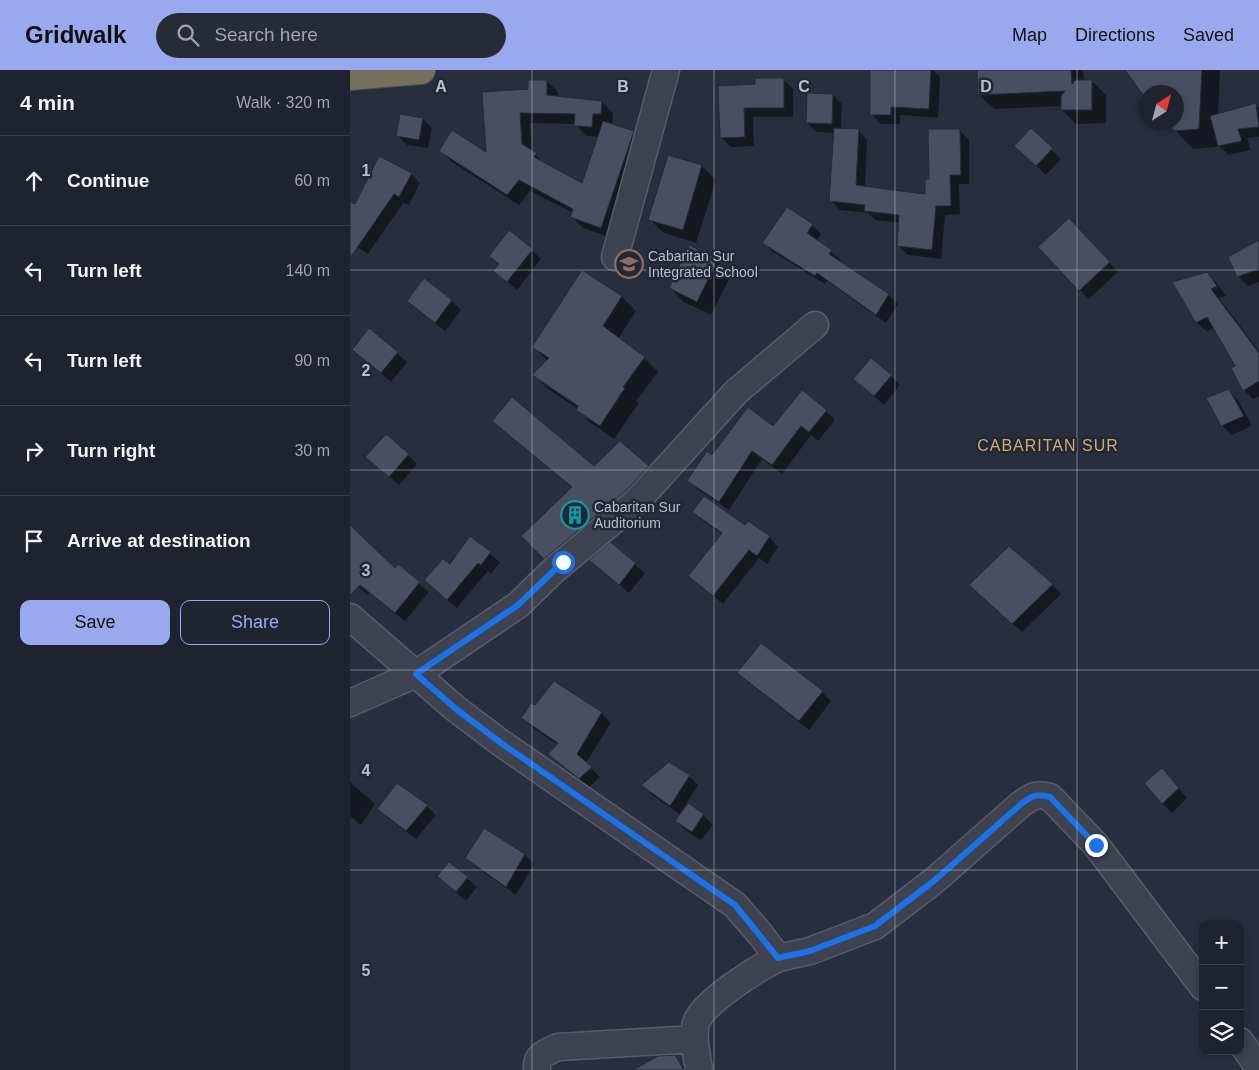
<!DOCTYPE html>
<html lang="en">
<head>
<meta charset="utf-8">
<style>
	:root { --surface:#1f222f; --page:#272a37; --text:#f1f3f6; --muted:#a1a4aa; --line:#3c3f4b; --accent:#9aa9ee }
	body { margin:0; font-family:Helvetica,sans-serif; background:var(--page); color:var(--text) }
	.controls { position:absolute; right:15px; bottom:15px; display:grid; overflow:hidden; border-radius:10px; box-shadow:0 2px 8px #0003 }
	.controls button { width:45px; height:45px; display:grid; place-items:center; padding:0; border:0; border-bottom:1px solid var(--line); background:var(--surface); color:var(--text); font:25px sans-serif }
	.compass { position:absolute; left:789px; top:15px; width:45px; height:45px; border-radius:50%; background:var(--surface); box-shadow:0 2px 8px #0003; rotate:36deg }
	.stop { position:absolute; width:15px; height:15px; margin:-11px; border:4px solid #1a73e8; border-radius:50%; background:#fff }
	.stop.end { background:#1a73e8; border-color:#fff; box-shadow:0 1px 5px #0008 }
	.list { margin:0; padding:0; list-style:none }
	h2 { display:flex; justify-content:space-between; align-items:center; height:65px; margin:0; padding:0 20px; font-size:21px }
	h2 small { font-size:16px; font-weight:400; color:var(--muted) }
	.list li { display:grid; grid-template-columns:32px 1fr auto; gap:15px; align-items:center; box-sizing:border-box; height:90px; padding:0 20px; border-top:1px solid var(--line) }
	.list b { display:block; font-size:19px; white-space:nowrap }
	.list em { font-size:16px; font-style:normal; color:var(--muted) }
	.actions { display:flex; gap:10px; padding:15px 20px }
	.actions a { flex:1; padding:11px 0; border:1px solid var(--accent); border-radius:10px; text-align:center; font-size:18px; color:var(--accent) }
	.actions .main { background:var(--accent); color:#111 }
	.icon { flex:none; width:28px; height:28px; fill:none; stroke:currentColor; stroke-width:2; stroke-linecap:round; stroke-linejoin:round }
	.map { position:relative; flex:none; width:909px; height:1000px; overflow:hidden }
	header { display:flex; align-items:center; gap:30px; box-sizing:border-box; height:70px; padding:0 25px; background:var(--accent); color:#111 }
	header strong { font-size:24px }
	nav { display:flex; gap:28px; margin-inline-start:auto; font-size:18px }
	.search { width:350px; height:45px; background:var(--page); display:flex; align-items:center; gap:12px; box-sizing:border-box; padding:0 18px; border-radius:28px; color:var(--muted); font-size:19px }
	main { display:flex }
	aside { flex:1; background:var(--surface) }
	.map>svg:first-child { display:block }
</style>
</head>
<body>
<header>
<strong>Gridwalk</strong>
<div class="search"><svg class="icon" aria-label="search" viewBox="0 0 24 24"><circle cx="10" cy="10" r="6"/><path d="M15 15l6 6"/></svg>Search here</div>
<nav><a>Map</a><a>Directions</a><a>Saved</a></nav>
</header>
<main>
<aside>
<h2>4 min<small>Walk · 320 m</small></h2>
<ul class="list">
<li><svg class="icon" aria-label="ahead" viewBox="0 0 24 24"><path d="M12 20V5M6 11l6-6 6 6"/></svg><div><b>Continue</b></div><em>60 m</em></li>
<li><svg class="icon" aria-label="left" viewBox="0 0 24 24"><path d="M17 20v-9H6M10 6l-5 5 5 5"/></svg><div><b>Turn left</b></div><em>140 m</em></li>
<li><svg class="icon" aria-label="left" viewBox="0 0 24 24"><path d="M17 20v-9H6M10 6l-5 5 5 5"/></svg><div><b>Turn left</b></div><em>90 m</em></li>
<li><svg class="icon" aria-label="right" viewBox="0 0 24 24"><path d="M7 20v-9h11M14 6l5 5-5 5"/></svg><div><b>Turn right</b></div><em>30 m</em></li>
<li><svg class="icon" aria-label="arrive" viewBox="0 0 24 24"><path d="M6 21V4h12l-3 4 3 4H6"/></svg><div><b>Arrive at destination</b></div></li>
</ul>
<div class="actions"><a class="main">Save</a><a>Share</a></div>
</aside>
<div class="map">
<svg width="909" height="1000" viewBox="0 0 909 1000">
	<rect width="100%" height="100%" fill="#292e3f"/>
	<path fill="#0007" fill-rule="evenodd" d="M 521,0 L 583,0 L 590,7 L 588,48 L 550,45 L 550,54 L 531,54 L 521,44 Z
		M 628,0 L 733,0 L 734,11 L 742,11 L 756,25 L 756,53 L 726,54 L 712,40 L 712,36 L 644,39 L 629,25 Z
		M 789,0 L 870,0 L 868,45 L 906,35 L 909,38 L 909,67 L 897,68 L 901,80 L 879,85 L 869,76 L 867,70 L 867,77 L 843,79 L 825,60 L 826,52 L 826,22 L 796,22 L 796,26 L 788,16 Z
		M 434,10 L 443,19 L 443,47 L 403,47 L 404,76 L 381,77 L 371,67 L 406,16 Z
		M 197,11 L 208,22 L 208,28 L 252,32 L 263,43 L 262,55 L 283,62 L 294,73 L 262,168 L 233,158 L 222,147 L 223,143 L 180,121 L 169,135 L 102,92 L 91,81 L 137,84 L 180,20 ZM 180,53 L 225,54 L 236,66 L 249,67 L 233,115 L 197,96 L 182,82 Z
		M 483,25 L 492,34 L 491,59 L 508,60 L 517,70 L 515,117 L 577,126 L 580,110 L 610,61 L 619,70 L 619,114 L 609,114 L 610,144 L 595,145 L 591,189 L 558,185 L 548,175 L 550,153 L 525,150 L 518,143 L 490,140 L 480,130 L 485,63 L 467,62 L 457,53 Z
		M 73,49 L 82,58 L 78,78 L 57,75 L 48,66 Z
		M 681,60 L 711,89 L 696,105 L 675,85 Z
		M 352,96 L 366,110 L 346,173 L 314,163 L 299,149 Z
		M 61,104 L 70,113 L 59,135 L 53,133 L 18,184 L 0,172 L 0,133 L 5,136 Z
		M 462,155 L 471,164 L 467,170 L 491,190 L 489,192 L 539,225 L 548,234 L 536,253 L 477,211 L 475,214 L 423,182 L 414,173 Z
		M 728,159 L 768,202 L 739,229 L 730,220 Z
		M 909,172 L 909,212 L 898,216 L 888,206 Z
		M 340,177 L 367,191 L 381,205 L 361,245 L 334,232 L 320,218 Z
		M 182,180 L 191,189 L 167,220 L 145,201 L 149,195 L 140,186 Z
		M 232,202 L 272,227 L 286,241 L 268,269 L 294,288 L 308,302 L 286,331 L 289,333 L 264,369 L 241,353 L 228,339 L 198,319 L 184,305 L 198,291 L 184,277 Z
		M 856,203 L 866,212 L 876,226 L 869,228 L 909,281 L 909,326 L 903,329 L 894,320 L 887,296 L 864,257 L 857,262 L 847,253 L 824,213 Z
		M 74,210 L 102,231 L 111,240 L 95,261 L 68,240 L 58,231 Z
		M 3,280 L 47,283 L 57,292 L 41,312 Z
		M 541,306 L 550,315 L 534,335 L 505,309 Z
		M 878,321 L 888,330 L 902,356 L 882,365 L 872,355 L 857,329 Z
		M 476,341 L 485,350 L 468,371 L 461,365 L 432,404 L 412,389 L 379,440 L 348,420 L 339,411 L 362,387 L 423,358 Z
		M 152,359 L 244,397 L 298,397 L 306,405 L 203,496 L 173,466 L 223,418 Z
		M 58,385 L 67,394 L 49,415 L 17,387 Z
		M 344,442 L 395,456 L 419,467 L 428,477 L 417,494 L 409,488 L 373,534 L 339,506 L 372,464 L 353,451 Z
		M 120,468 L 150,492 L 141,504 L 138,501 L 107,538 L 85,520 Z
		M 0,471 L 45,499 L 48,496 L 79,522 L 55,551 L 20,523 L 18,525 L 0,509 Z
		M 260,474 L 295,503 L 279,523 L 241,490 Z
		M 702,514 L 711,524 L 672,562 L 630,524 Z
		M 389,603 L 472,622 L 481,631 L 459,660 L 398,612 Z
		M 204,613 L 251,643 L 261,653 L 236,693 L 250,707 L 239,717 L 200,684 L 208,675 L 182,657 L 172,647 L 185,637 Z
		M 339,706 L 348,715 L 336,734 L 353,745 L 363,755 L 351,770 L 335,760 L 326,751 L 331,745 L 302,725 L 293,715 Z
		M 821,709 L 837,728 L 822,743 L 812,733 Z
		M 0,712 L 25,734 L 11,755 L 0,746 Z
		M 77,736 L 86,745 L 66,769 L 38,748 L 29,739 Z
		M 135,760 L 175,785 L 184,794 L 166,825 L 126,797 L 116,788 Z
		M 99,793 L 127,817 L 116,831 L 98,815 Z
		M 324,986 L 336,1000 L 305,1000 Z"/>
	<path fill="#494e61" stroke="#242837" d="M 520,0 L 581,0 L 579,39 L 541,37 L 541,45 L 520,45 Z
		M 627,0 L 721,0 L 722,14 L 725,10 L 742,10 L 742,40 L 711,40 L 711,26 L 715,21 L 628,25 Z
		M 775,0 L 852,0 L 849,59 L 824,61 L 816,52 L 826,52 L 826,22 L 796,22 L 796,29 Z
		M 405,8 L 434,8 L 434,38 L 394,38 L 395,67 L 370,68 L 368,16 L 405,14 Z
		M 178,10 L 197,10 L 197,25 L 252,31 L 251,44 L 243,44 L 242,57 L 224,56 L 225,44 L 170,43 L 172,74 L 187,83 L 184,87 L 232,113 L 253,51 L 284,61 L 251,158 L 220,147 L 223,139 L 169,110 L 157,125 L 89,81 L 102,60 L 136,82 L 132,22 L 178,19 Z
		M 457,23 L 483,24 L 482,54 L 456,53 Z
		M 906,33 L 909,57 L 888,59 L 892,71 L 868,76 L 860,46 Z
		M 50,44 L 73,48 L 69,70 L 46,66 Z
		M 484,58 L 509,59 L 506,115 L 575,124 L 575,109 L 579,109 L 578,59 L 610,59 L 611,105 L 600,105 L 601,136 L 586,136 L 582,180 L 547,176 L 549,145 L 514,141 L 515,135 L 479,131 Z
		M 681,58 L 703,78 L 686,96 L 664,76 Z
		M 318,85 L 352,95 L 333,160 L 298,150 Z
		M 29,86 L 62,103 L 49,127 L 44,124 L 0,188 L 0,132 L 5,134 Z
		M 437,137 L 463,154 L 457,163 L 482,180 L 479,184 L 539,224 L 526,245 L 467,203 L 465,206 L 412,173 Z
		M 719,148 L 760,192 L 729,221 L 688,177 Z
		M 159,160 L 183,179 L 157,212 L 143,201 L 149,194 L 139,186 Z
		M 909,170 L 909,199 L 887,207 L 878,187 Z
		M 339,175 L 368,189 L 347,232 L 319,218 Z
		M 232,200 L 272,226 L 253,256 L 295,287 L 273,317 L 275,318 L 250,356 L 226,340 L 228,336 L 182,305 L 199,288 L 182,277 Z
		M 857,202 L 867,216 L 861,219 L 909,283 L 909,311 L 893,321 L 881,298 L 885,296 L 857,247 L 846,253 L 822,212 Z
		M 74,208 L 102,230 L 85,253 L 57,231 Z
		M 19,258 L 48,282 L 31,303 L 2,280 Z
		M 521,288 L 542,305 L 524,326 L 503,309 Z
		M 879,319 L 894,346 L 871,356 L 856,328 Z
		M 452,320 L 477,340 L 459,362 L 451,356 L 422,395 L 402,381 L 369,432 L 337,411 L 357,381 L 362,385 L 398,337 L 423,356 Z
		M 162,327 L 244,396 L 270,371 L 299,396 L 279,418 L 194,489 L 171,466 L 222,417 L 142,351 Z
		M 36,364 L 59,384 L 39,407 L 15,387 Z
		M 354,426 L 395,455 L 398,451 L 420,466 L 407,486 L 399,480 L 363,526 L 338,506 L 372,463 L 342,442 Z
		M 0,455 L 45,498 L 48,494 L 70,512 L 45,543 L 10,515 L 0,525 Z
		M 120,466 L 141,482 L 131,495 L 128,493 L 97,530 L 74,510 L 93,489 L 100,494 Z
		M 260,472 L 286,493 L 269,515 L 239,490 Z
		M 659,476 L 703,514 L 662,554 L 619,515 Z
		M 411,573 L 473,621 L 449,651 L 387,603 Z
		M 204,611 L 252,642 L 227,684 L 242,697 L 229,709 L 198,684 L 208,673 L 171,648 L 181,633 L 185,635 Z
		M 319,692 L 340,705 L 320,736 L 291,715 Z
		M 812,698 L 829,718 L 812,734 L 794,713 Z
		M 47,713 L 78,735 L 56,761 L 27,739 Z
		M 338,733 L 354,744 L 342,762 L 325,751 Z
		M 134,758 L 175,784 L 156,817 L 115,788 Z
		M 99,792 L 118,807 L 106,822 L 87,806 Z
		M 325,985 L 334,1000 L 283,1000 L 308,986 Z"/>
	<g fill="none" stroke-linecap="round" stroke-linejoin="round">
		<defs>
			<path id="minor" d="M 265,187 L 316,0
				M 0,547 L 106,639 L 151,673 L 385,835 L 411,865 L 428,888 C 408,898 353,932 346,953 C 342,968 347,985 349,1000
				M 0,633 L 66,604 L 168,535 L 204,500 L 289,429 L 386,322 L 465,255
				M 428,888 L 460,881 L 525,856 L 585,810 L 671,734 C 683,726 686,723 700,727 L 746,775 L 853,917
				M 890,971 L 909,998
				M 187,1000 C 185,986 196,982 208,977 L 345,969"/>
			<path id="highway" d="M 0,6 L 71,0"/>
		</defs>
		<use href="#minor" stroke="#585c6a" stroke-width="29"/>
		<use href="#highway" stroke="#454957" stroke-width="30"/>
		<use href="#minor" stroke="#3d4150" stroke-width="26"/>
		<use href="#highway" stroke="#75705b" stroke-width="28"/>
	</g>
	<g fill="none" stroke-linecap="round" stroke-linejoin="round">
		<path stroke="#1a73e8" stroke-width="6" d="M 213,492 L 168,535 L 66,604 L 106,639 L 151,673 L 385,835 L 428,888 L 460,881 L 525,856 L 585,810 L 671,734 C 682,726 686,723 700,727 L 746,775"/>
	</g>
	<path fill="none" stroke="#babdca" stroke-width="1" stroke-opacity="0.55" d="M 182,0 L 182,1000M 364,0 L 364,1000M 545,0 L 545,1000M 727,0 L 727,1000M 0,200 L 909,200M 0,400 L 909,400M 0,600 L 909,600M 0,800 L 909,800"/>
	<defs>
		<symbol id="school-ring" viewBox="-11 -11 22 22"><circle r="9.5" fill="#222635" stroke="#8d6e63" stroke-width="1.5"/><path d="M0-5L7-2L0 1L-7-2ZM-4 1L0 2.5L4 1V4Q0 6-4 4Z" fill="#8d6e63"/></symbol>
		<symbol id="building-ring" viewBox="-11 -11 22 22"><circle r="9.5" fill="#222635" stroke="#0f9aa8" stroke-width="1.5"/><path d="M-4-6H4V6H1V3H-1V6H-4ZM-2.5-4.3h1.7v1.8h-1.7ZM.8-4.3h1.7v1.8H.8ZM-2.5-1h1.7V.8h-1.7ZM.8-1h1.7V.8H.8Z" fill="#0f9aa8"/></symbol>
	</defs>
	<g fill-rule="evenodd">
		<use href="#school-ring" x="263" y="178" width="32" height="32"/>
		<use href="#building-ring" x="209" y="429" width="32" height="32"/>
	</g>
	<g text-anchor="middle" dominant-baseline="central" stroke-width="5" stroke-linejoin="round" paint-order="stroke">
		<g font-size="14" fill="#babdca" stroke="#222635" text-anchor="start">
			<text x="298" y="186">Cabaritan Sur<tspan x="298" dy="16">Integrated School</tspan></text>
			<text x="244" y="437">Cabaritan Sur<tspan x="244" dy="16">Auditorium</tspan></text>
		</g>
		<g font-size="16" letter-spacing="1" fill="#ccac73" stroke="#222635">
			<text x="698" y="375">CABARITAN SUR</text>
		</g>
	</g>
	<g font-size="16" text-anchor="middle" font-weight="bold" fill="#babdca" stroke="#222635" stroke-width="5" stroke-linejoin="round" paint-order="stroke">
		<text x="91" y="22">A</text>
		<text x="273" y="22">B</text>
		<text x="454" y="22">C</text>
		<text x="636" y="22">D</text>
		<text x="16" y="106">1</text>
		<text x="16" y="306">2</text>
		<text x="16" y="506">3</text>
		<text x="16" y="706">4</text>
		<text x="16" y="906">5</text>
	</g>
</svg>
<div class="controls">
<button>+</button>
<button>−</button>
<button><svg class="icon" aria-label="layers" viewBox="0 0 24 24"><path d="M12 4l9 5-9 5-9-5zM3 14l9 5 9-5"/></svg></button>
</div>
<svg class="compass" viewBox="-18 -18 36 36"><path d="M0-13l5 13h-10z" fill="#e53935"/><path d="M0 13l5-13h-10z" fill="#a1a4aa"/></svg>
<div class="stop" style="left:213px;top:492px"></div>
<div class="stop end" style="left:746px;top:775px"></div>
</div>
</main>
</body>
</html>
